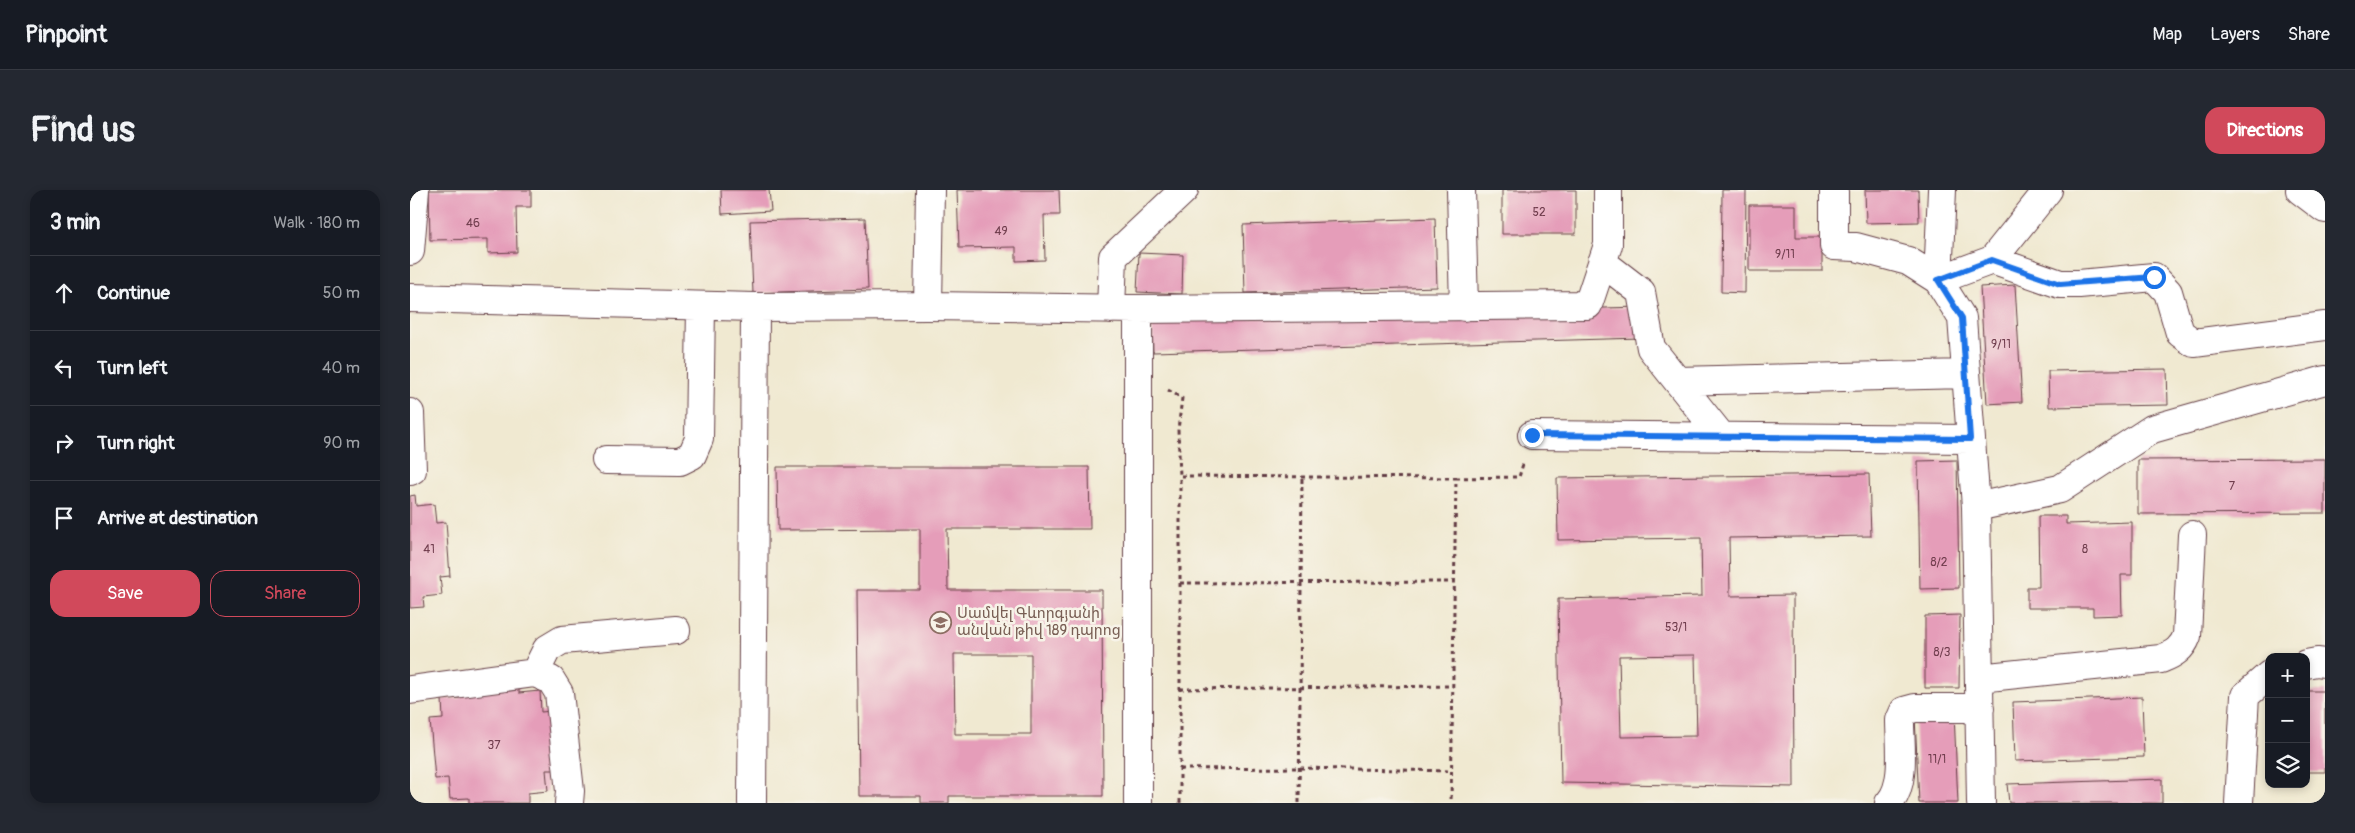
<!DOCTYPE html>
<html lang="en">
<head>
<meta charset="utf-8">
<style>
	:root { --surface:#171b24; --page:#242831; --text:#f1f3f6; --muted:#9ea1a6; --line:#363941; --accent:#d1495b }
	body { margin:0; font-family:Pangolin,"Noto Sans Armenian",sans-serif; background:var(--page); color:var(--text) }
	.controls { position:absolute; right:15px; bottom:15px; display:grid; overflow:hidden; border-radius:10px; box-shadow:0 2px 8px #0003 }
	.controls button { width:45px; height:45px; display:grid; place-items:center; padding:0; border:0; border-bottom:1px solid var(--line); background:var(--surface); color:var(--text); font:25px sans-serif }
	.stop { position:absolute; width:15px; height:15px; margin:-11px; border:4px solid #1a73e8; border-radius:50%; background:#fff }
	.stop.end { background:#1a73e8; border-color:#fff; box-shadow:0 1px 5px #0008 }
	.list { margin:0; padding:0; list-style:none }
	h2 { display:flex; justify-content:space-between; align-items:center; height:65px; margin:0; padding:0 20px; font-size:21px }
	h2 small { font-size:16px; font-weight:400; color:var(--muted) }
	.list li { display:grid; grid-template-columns:32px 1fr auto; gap:15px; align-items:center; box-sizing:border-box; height:75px; padding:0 20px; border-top:1px solid var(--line) }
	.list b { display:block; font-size:19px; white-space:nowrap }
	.list em { font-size:16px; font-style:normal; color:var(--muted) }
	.actions { display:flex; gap:10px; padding:15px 20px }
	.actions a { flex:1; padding:11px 0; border:1px solid var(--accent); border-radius:15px; text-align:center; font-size:18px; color:var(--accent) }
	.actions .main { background:var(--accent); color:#fff }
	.icon { flex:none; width:28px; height:28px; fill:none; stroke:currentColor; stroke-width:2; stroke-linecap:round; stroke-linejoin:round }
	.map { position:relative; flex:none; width:1915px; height:613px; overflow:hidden; border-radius:15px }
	header { display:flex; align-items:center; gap:30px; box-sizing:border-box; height:70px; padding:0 25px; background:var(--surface); border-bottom:1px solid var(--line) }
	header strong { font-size:24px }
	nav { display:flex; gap:28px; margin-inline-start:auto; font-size:18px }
	.intro { display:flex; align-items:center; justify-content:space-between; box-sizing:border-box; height:120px; padding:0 30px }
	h1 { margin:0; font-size:35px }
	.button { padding:12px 22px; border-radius:15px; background:var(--accent); color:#fff; font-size:18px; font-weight:700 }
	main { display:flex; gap:30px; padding:0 30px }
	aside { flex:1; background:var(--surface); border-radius:15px; box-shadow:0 2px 8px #0003 }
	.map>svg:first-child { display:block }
</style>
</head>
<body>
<header>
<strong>Pinpoint</strong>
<nav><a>Map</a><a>Layers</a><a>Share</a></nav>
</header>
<div class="intro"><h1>Find us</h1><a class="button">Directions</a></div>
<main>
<aside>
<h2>3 min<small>Walk · 180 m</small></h2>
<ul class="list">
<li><svg class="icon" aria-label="ahead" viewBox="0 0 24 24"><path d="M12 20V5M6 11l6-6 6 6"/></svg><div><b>Continue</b></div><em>50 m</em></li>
<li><svg class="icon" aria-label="left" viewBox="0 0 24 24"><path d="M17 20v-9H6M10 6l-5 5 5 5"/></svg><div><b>Turn left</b></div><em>40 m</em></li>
<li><svg class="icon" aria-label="right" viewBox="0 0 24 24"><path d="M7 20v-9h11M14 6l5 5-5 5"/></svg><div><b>Turn right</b></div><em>90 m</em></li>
<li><svg class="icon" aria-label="arrive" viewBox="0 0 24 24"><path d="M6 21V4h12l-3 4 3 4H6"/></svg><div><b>Arrive at destination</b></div></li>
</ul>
<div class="actions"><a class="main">Save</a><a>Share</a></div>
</aside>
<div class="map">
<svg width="1915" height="613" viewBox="0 0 1915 613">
	<rect width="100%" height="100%" fill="#f7f3e8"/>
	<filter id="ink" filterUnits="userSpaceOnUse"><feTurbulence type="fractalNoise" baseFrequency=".02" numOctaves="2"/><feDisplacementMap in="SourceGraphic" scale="10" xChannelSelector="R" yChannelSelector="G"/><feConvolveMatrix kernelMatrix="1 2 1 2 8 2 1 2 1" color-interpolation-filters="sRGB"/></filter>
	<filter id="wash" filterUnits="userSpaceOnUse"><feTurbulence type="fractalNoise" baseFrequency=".0096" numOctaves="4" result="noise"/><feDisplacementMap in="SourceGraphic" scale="20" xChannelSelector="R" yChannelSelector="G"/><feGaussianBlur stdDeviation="1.12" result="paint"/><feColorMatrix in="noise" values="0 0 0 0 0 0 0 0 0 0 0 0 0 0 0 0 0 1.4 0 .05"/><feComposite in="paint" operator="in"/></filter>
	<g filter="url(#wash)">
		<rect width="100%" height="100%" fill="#f0e9d1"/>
		<g id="blocks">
			<path fill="#e59db9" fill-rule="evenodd" d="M 19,0 L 121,0 L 121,17 L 106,17 L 107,62 L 78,63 L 78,49 L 20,50 Z
				M 311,0 L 359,0 L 361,21 L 312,24 Z
				M 547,0 L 649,0 L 650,25 L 634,25 L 635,70 L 606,71 L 606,57 L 549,58 Z
				M 1092,0 L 1166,0 L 1166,44 L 1092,44 Z
				M 1312,0 L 1336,0 L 1335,103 L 1311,102 Z
				M 1455,0 L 1508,0 L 1509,32 L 1456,33 Z
				M 1339,15 L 1386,15 L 1386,47 L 1412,47 L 1412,81 L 1339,81 Z
				M 455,28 L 458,99 L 343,103 L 340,31 Z
				M 1025,28 L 1027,97 L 835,103 L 833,35 Z
				M 729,63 L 773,65 L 772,104 L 727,102 Z
				M 1605,95 L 1612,212 L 1577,214 L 1570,97 Z
				M 1230,117 L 1231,148 L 743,162 L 742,131 Z
				M 1757,179 L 1758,215 L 1639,217 L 1638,181 Z
				M 1915,269 L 1915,323 L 1728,324 L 1728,270 Z
				M 1547,270 L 1549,398 L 1510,399 L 1508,271 Z
				M 367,277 L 679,277 L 680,339 L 537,339 L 538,400 L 692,400 L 693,606 L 539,606 L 539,613 L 511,613 L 511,606 L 449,606 L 447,400 L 510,400 L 510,339 L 368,340 ZM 544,464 L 621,464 L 621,544 L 545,544 Z
				M 1459,284 L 1461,346 L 1319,348 L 1320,406 L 1383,405 L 1384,597 L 1151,593 L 1148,409 L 1292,406 L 1291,348 L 1148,350 L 1147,288 ZM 1285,465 L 1287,546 L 1211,547 L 1209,466 Z
				M 5,305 L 6,316 L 24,314 L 26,333 L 36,332 L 40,386 L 30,387 L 32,405 L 13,407 L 14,417 L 0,418 L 0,306 Z
				M 1628,326 L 1656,326 L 1656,334 L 1722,332 L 1722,385 L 1711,385 L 1712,425 L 1683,426 L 1683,418 L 1617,418 L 1617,397 L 1629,397 Z
				M 1550,425 L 1549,498 L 1515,498 L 1515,426 Z
				M 109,491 L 109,503 L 130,501 L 131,522 L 142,521 L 147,580 L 136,580 L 138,601 L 118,603 L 118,613 L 59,613 L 59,608 L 40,609 L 38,588 L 25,589 L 20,530 L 33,529 L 32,509 L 50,508 L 50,496 Z
				M 1896,501 L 1915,501 L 1915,582 L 1896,582 Z
				M 1732,507 L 1734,567 L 1605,571 L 1603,512 Z
				M 1544,524 L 1548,613 L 1509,613 L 1505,526 Z
				M 1752,589 L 1752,613 L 1599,613 L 1597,594 Z"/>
		</g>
	</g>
	<g filter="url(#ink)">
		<use href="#blocks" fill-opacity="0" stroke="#633d44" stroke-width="1"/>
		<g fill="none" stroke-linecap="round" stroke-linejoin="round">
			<defs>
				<path id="minor" d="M 1051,0 L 1054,117
					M 1424,0 L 1424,56 L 1446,57 L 1498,71 L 1528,90 L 1552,128 L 1566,317 L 1571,613
					M 1532,0 L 1528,90 L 1582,70 L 1638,0
					M 1890,0 L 1915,19
					M 0,61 L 5,0
					M 1582,70 L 1650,94 L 1669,94 L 1744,87 L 1758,102 L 1770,143 L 1784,153 L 1915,136
					M 1192,72 L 1231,102 L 1241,158 L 1312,247
					M 0,108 L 345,117 L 518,116 L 728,119 L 1178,115 L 1198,55 L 1198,0
					M 518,116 L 520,0
					M 701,119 L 703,67 L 774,0
					M 1268,191 L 1555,184
					M 0,223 L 2,280 L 0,281
					M 1122,245 L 1560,249
					M 196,270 L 270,271 L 282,265 L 289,249 L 291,116
					M 1566,317 L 1650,299 L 1742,239 L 1915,190
					M 1896,474 L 1907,472 L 1915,473
					M 125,483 L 137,459 L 152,450 L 266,440
					M 1569,488 L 1751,469 C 1764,464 1772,459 1777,446 L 1782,345
					M 0,500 L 125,483 L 141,490 L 149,503 L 160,601 L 159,613
					M 342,613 L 345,117
					M 728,613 L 728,119
					M 1479,613 C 1496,595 1490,555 1490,530 L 1494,521 L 1505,518 L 1570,518
					M 1829,613 L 1835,506 L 1859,485"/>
			</defs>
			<use href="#minor" stroke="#633d44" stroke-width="30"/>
			<path stroke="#633d44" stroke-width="3" stroke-dasharray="4 4" stroke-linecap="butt" d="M 758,200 L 772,208 L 768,240 L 770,286
				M 1046,288 L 1109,287 L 1113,274
				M 770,393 L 1045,392
				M 770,499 L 1043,496
				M 770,579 L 889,578 L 1042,581
				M 770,613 L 770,286 L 1046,288 L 1041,613
				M 889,613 L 892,287"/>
			<use href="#minor" stroke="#fff" stroke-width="28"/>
		</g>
	</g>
	<g fill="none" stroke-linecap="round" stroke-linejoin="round" filter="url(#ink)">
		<path stroke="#1a73e8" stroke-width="6" d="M 1122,245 L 1560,249 L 1552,128 L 1528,90 L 1582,70 L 1650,94 L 1744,87"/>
	</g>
	<defs>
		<symbol id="school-ring" viewBox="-11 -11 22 22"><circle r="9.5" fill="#f7f3e8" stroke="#8d6e63" stroke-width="1.5"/><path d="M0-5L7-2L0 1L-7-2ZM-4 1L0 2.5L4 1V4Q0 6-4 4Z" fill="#8d6e63"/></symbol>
	</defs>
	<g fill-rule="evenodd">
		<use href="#school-ring" x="518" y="420" width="25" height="25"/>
	</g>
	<g text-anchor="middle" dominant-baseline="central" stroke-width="5" stroke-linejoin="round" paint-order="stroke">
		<g font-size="12" fill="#713e4e">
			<text x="1129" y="22">52</text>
			<text x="63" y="33">46</text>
			<text x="591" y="41">49</text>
			<text x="1375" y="64">9/11</text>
			<text x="1591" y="154">9/11</text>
			<text x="1822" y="296">7</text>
			<text x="19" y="359">41</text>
			<text x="1675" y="359">8</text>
			<text x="1529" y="372">8/2</text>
			<text x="1266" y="437">53/1</text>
			<text x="1532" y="462">8/3</text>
			<text x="84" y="555">37</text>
			<text x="1527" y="569">11/1</text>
		</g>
		<g font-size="15" fill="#785e54" stroke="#f7f3e8" text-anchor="start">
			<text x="547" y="423">Սամվել Գևորգյանի<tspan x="547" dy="17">անվան թիվ 189 դպրոց</tspan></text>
		</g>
	</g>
</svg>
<div class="controls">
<button>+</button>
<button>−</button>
<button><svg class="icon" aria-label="layers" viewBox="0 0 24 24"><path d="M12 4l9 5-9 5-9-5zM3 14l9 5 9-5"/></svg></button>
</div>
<div class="stop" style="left:1744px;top:87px"></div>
<div class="stop end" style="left:1122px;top:245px"></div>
</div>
</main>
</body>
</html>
